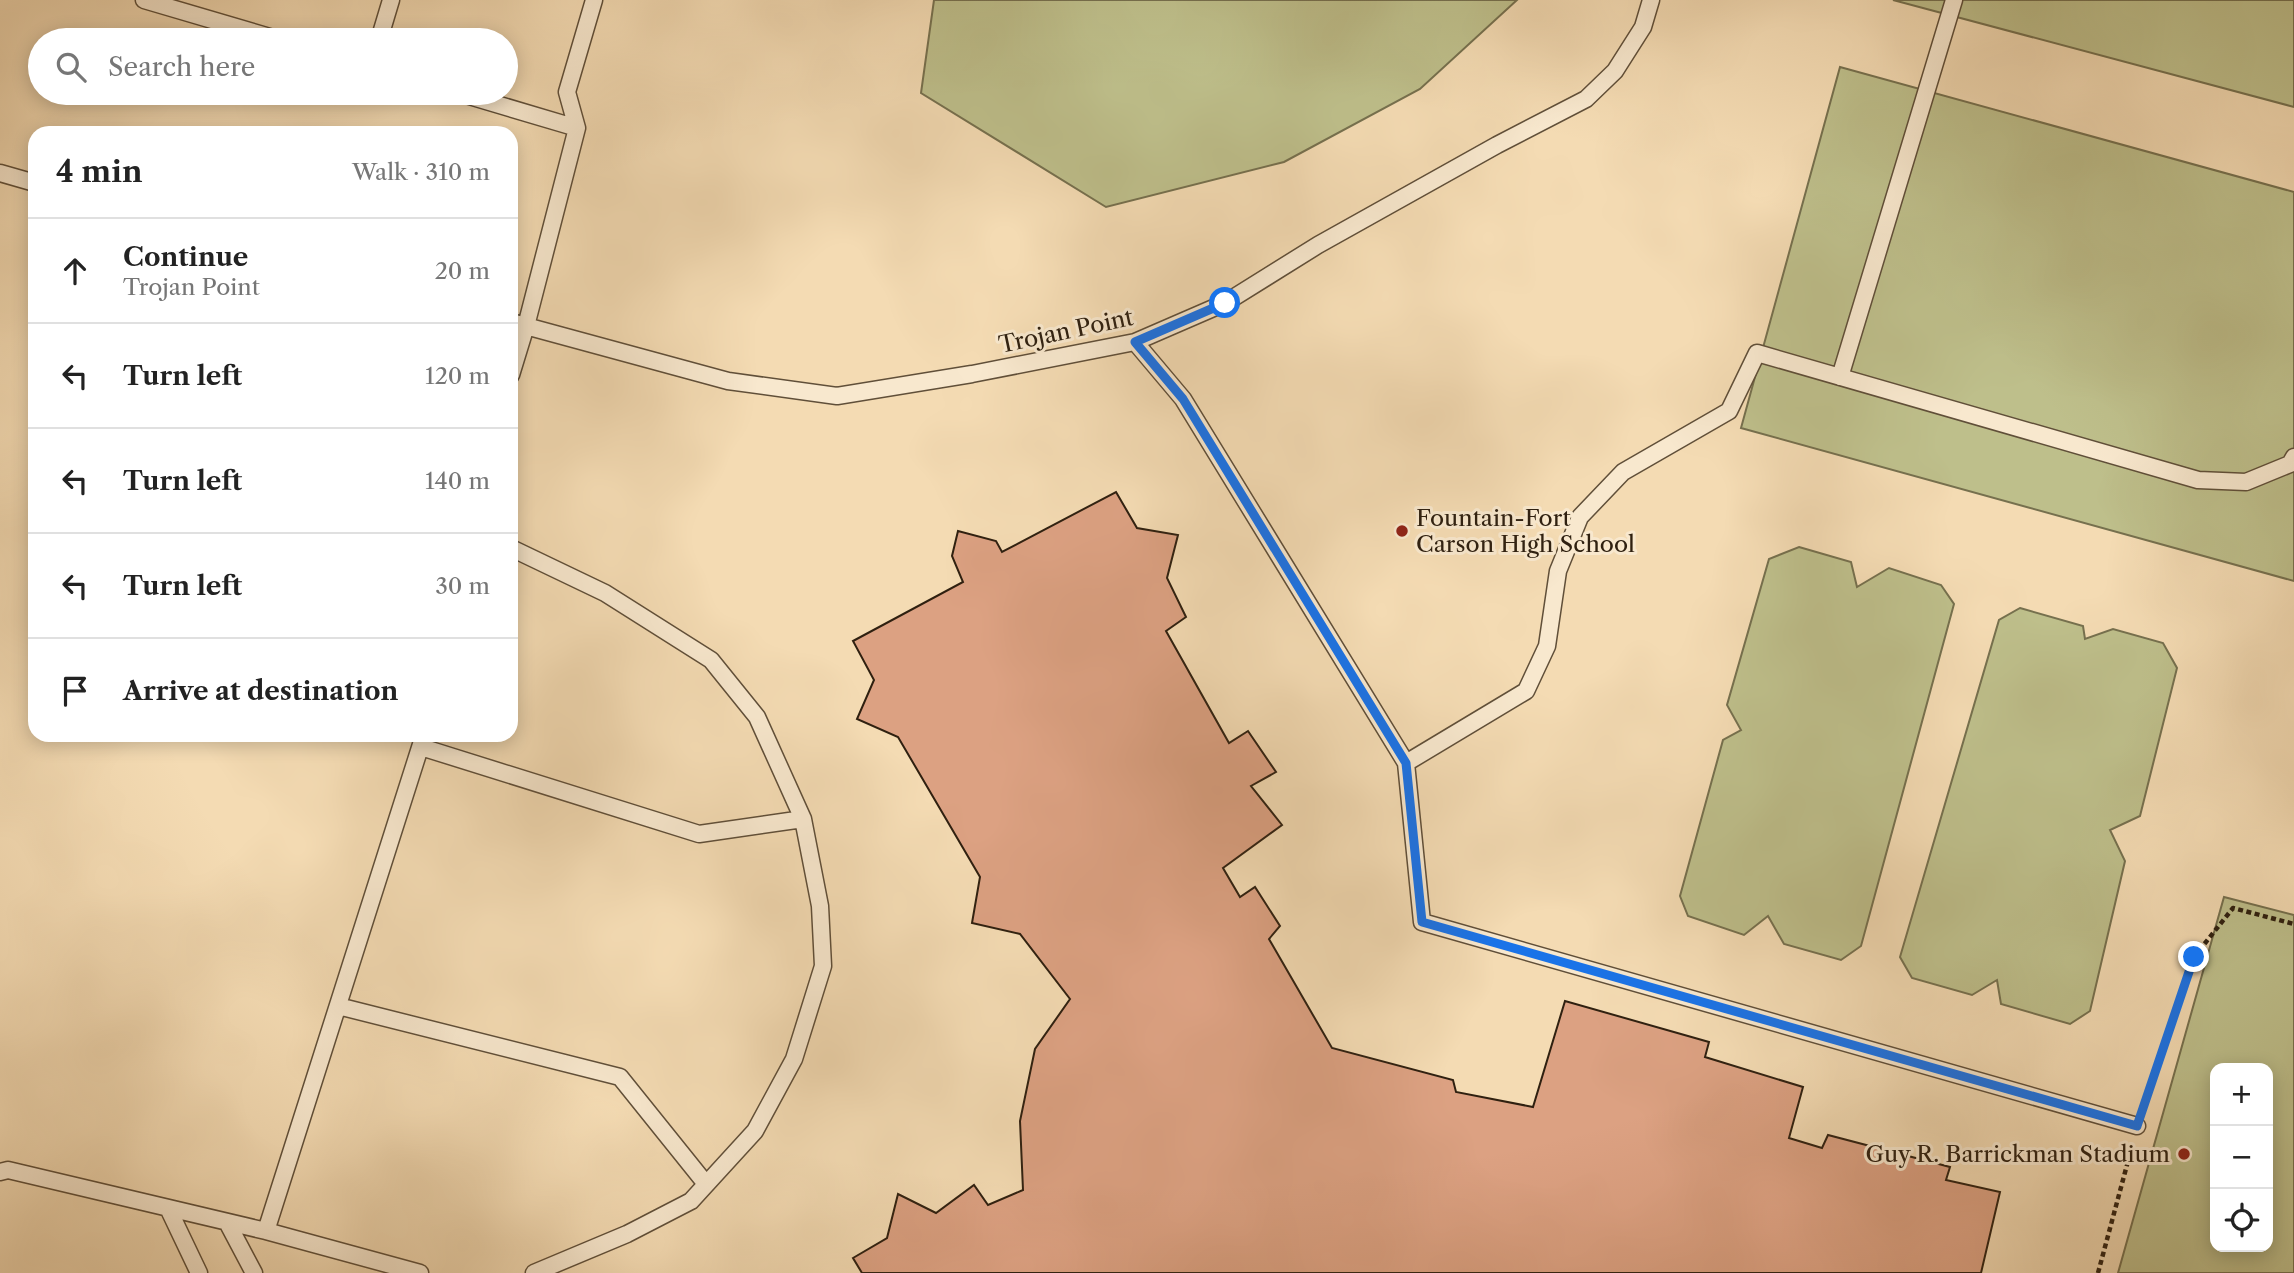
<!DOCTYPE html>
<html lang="en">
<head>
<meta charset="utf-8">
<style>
	:root { --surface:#fff; --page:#f6f6f6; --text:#222; --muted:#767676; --line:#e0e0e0 }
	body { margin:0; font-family:"Libre Caslon Text",serif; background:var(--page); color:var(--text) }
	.controls { position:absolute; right:21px; bottom:21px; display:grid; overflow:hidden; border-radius:14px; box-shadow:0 4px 18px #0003 }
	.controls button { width:63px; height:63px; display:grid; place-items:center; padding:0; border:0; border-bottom:2px solid var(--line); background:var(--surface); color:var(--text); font:35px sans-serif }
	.stop { position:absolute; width:21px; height:21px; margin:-16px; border:5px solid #1a73e8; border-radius:50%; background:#fff }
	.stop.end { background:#1a73e8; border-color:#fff; box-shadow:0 2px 7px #0008 }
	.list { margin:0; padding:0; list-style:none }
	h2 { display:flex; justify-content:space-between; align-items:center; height:91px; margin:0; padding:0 28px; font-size:30px }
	h2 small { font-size:23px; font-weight:400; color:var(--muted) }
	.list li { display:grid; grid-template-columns:46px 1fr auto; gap:21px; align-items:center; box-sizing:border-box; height:105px; padding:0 28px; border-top:2px solid var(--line) }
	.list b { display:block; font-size:26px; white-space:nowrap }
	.list p { margin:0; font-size:23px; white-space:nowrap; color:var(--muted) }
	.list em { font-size:23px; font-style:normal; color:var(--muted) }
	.icon { flex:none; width:38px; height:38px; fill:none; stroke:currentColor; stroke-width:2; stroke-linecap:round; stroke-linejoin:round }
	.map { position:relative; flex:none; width:2294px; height:1273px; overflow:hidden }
	.search { position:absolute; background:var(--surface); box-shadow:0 4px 18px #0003; left:28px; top:28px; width:490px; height:77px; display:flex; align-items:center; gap:18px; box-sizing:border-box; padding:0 24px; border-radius:38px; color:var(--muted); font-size:26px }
	.panel { position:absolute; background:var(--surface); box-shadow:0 4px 18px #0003; left:28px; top:126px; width:490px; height:616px; border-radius:21px }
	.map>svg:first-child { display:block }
</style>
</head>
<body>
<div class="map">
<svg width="2294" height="1273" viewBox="0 0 2294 1273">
	<rect width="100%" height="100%" fill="#f4dbb3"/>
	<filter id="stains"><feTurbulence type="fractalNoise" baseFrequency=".00286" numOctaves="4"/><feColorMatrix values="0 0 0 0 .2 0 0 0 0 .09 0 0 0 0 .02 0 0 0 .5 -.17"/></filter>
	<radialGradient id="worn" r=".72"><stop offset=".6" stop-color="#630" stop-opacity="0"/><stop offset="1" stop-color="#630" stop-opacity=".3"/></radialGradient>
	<path fill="#bebf8b" stroke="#76704e" stroke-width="2" fill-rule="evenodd" d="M 934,0 L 1517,0 L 1420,89 L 1284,162 L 1106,207 L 921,93 Z
		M 1893,0 L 2294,0 L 2294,107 Z
		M 1840,67 L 2294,192 L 2294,581 L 1741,428 Z
		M 1799,547 L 1851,562 L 1857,587 L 1889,568 L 1941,585 L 1954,604 L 1861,946 L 1841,960 L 1784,944 L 1768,916 L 1744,935 L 1688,916 L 1680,896 L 1723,740 L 1741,730 L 1727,705 L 1769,559 Z
		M 2020,608 L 2083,626 L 2085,639 L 2113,629 L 2163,643 L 2177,668 L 2140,816 L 2110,830 L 2125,861 L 2090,1011 L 2070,1024 L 2001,1004 L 1997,980 L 1972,995 L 1912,978 L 1900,957 L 1999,620 Z
		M 2224,897 L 2294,915 L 2294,1273 L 2118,1273 ZM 2215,1068 L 2268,1068 L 2268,1247 L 2215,1247 Z"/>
	<path fill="#dca182" stroke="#2f2010" stroke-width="2" d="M 1116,492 L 1137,528 L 1178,535 L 1167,578 L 1186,617 L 1166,631 L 1229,743 L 1248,731 L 1276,772 L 1251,786 L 1282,825 L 1223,868 L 1240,897 L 1255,887 L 1280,926 L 1269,939 L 1332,1048 L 1453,1080 L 1456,1092 L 1533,1107 L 1565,1001 L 1709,1042 L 1705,1057 L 1803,1087 L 1789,1138 L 1822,1148 L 1828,1135 L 1950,1167 L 1946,1180 L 2000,1192 L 1981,1273 L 862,1273 L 853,1258 L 887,1238 L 898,1194 L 936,1213 L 974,1185 L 988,1205 L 1023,1190 L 1020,1121 L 1035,1049 L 1070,999 L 1020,934 L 972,923 L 980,877 L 898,737 L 857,719 L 874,680 L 853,641 L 963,582 L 952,556 L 958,531 L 996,541 L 1002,552 Z"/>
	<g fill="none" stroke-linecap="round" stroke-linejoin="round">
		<defs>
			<path id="lane" d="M 144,0 L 280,40
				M 379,40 L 391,0
				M 459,93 L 577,128
				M 0,173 L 35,183
				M 511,322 L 728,381 L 837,396 L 972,374 L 1135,342 L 1225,303 L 1318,245 L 1497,145 L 1586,99 L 1615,71 L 1643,27 L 1651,0
				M 1135,342 L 1183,399 L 1406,763 L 1422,922 L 2137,1126
				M 511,375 L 526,326 L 577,128 L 567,92 L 594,0
				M 1840,377 L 1954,0
				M 511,548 L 605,593 L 711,660 L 757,717 L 803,819 L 820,906 L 823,966 L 794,1059 L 755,1131 L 691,1201 L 627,1234 L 534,1273
				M 421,747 L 699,834 L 803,819
				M 1406,763 L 1526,691 L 1547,646 L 1558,571 L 1580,517 L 1623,472 L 1729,411 L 1757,353 L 2198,480 L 2246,482 L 2290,464 L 2294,457
				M 338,1006 L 620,1077 L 706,1184
				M 0,1172 L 8,1170 L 266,1231 L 420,1273
				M 168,1208 L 199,1273
				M 227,1222 L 254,1273
				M 266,1231 L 424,735"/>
		</defs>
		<use href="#lane" stroke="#604f39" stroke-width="19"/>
		<path stroke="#2f2010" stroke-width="4.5" stroke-dasharray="5 3.5" stroke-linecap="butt" d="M 2145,1102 L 2194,957 L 2233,908 L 2294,924
			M 2098,1273 L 2131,1150"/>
		<use href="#lane" stroke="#f8e8ce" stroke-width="16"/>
	</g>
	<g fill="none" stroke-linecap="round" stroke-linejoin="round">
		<path stroke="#1a73e8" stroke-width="9" d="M 1225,303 L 1135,342 L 1183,399 L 1406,763 L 1422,922 L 2137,1126 L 2194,957"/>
	</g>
	<g fill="#8f2418" stroke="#f8e8ce" stroke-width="2.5">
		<circle cx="1402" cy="531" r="7"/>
		<circle cx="2184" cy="1154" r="7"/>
	</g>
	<g text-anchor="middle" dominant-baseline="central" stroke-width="6" stroke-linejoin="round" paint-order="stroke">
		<g font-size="23" fill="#2f2010" stroke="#f8e8ce">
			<text transform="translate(1066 331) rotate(-12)">Trojan Point</text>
		</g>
		<g font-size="23" fill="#2f2010" stroke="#f8e8ce" text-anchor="start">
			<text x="1416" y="518">Fountain-Fort<tspan x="1416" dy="26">Carson High School</tspan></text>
			<text x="2170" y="1154" text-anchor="end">Guy R. Barrickman Stadium</text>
		</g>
	</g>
	<rect width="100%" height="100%" filter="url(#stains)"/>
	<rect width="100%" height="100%" fill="url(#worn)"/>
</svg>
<div class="controls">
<button>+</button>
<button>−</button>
<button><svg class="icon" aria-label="locate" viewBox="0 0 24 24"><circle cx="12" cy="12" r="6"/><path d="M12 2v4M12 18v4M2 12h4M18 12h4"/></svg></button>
</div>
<div class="stop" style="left:1225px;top:303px"></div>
<div class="stop end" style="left:2194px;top:957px"></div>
<div class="search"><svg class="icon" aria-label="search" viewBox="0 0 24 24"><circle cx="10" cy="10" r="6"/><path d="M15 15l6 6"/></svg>Search here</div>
<section class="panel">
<h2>4 min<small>Walk · 310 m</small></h2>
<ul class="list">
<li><svg class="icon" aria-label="ahead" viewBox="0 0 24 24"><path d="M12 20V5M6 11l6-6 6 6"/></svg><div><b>Continue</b><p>Trojan Point</p></div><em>20 m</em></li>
<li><svg class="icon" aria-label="left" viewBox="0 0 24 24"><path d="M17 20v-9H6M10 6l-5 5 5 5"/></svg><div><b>Turn left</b></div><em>120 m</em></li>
<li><svg class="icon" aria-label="left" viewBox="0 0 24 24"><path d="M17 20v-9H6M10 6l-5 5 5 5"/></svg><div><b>Turn left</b></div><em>140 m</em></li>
<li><svg class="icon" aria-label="left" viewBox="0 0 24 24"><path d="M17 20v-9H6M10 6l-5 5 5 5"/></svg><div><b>Turn left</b></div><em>30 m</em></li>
<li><svg class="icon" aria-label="arrive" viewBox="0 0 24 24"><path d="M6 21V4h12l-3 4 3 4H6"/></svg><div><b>Arrive at destination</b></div></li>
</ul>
</section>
</div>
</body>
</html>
